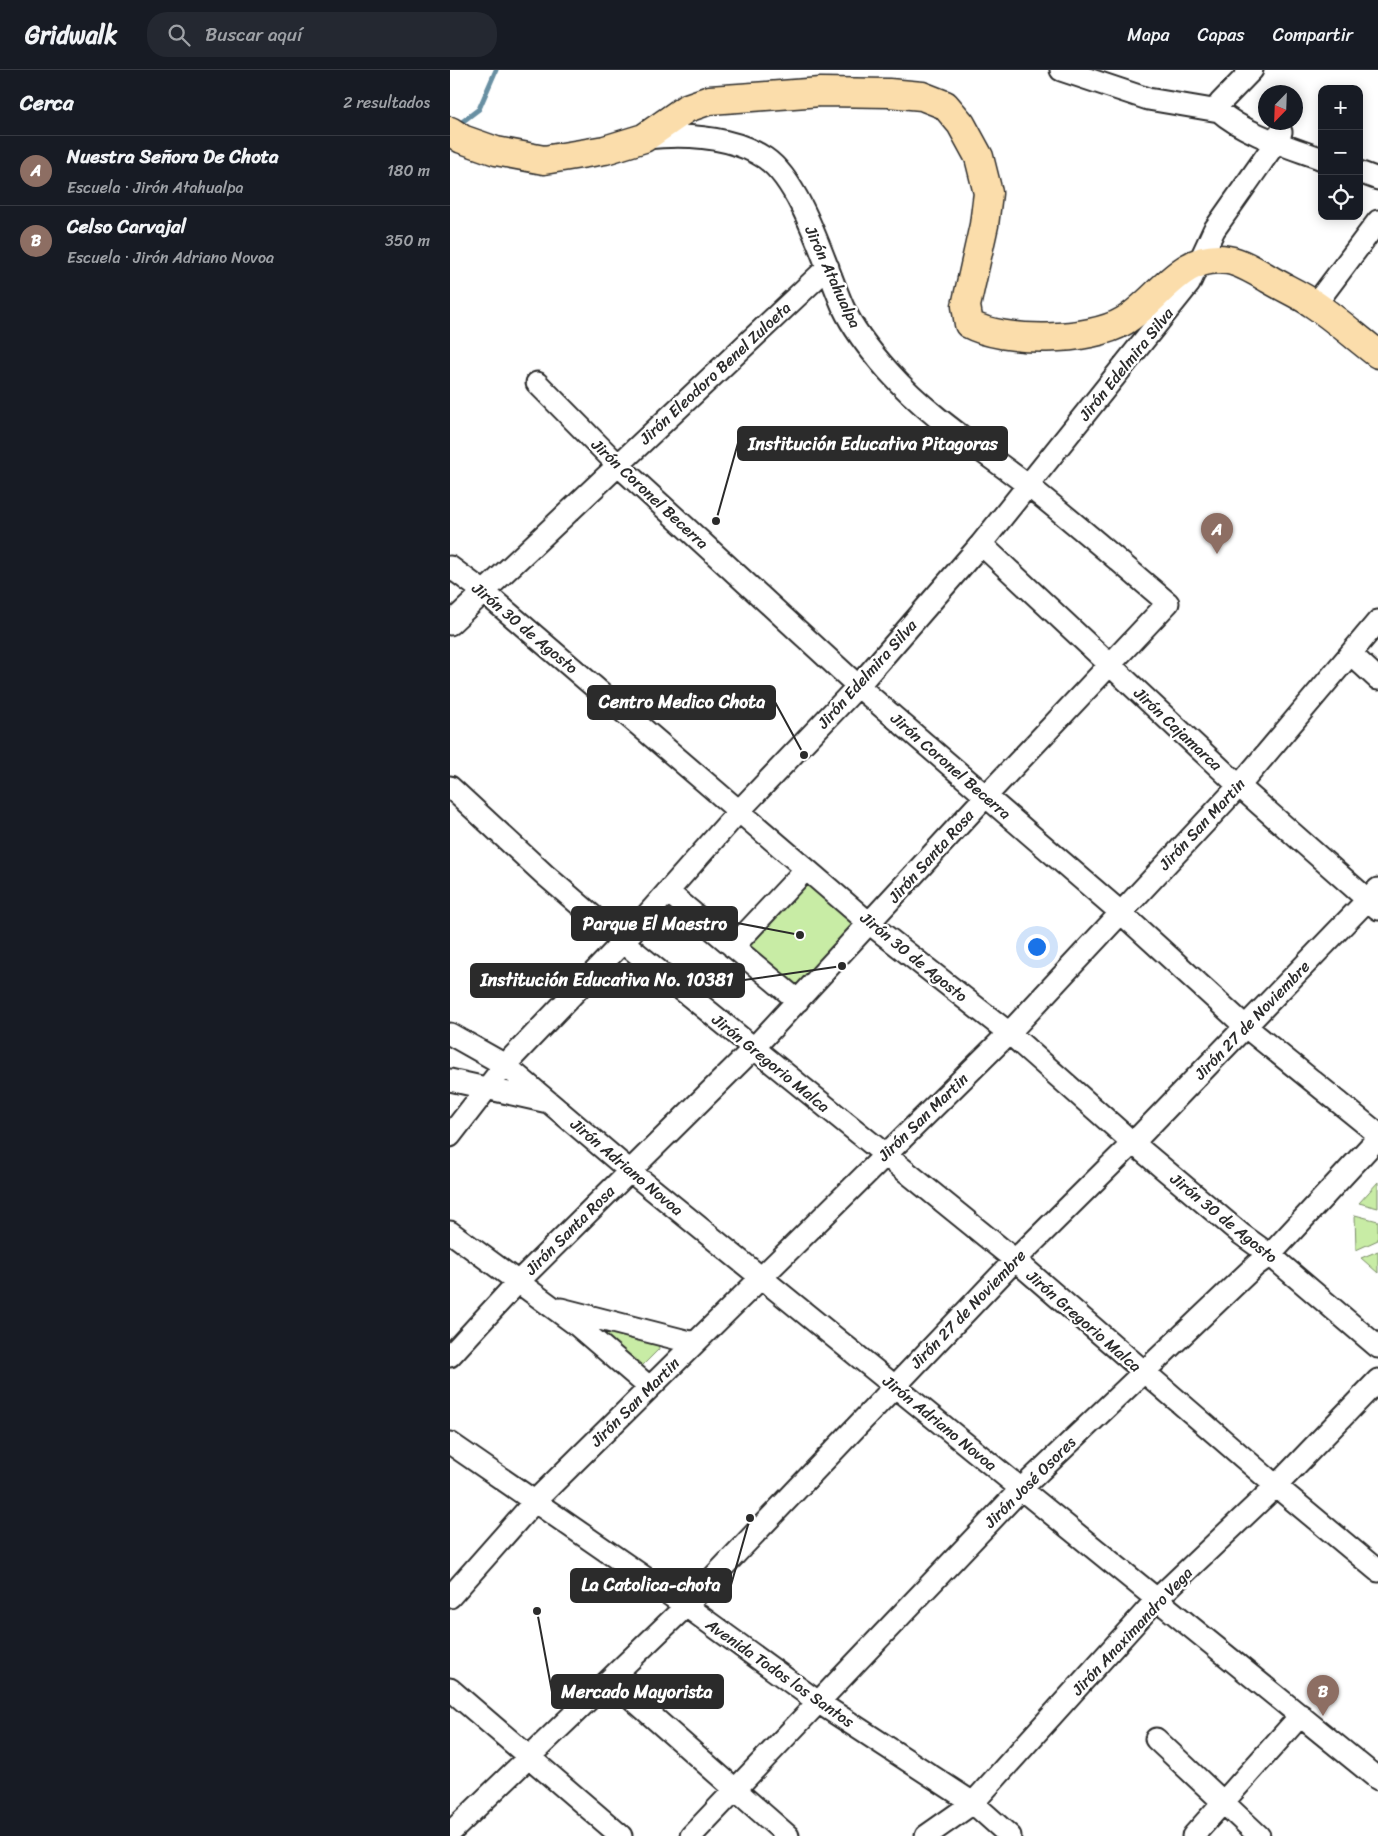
<!DOCTYPE html>
<html lang="es">
<head>
<meta charset="utf-8">
<style>
	:root { --surface:#171b24; --page:#242831; --text:#f1f3f6; --muted:#9ea1a6; --line:#363941; --accent:#db2777 }
	body { margin:0; font-family:Sriracha,sans-serif; background:var(--page); color:var(--text) }
	.controls { position:absolute; right:15px; top:15px; display:grid; overflow:hidden; border-radius:10px; box-shadow:0 2px 12px #0003 }
	.controls button { width:45px; height:45px; display:grid; place-items:center; padding:0; border:0; border-bottom:1px solid var(--line); background:var(--surface); color:var(--text); font:25px sans-serif }
	.compass { position:absolute; left:808px; top:15px; width:45px; height:45px; border-radius:50%; background:var(--surface); box-shadow:0 2px 12px #0003; rotate:203deg }
	.you { position:absolute; left:586px; top:876px; width:18px; height:18px; margin:-12px; border:4px solid #fff; border-radius:50%; background:#1a73e8; box-shadow:0 0 0 8px #1a73e833 }
	.badge { display:grid; place-items:center; width:32px; height:32px; border-radius:50%; background:var(--accent); color:#fff; font-size:16px; font-weight:700 }
	.pin { position:absolute; translate:-50% -41px; filter:drop-shadow(0 1px 2px #0008) }
	.pin::after { content:''; position:absolute; top:26px; width:18px; height:15px; background:inherit; clip-path:polygon(0 0,100% 0,50% 100%) }
	.list { margin:0; padding:0; list-style:none }
	h2 { display:flex; justify-content:space-between; align-items:center; height:65px; margin:0; padding:0 20px; font-size:21px }
	h2 small { font-size:16px; font-weight:400; color:var(--muted) }
	.list li { display:grid; grid-template-columns:32px 1fr auto; gap:15px; align-items:center; box-sizing:border-box; height:70px; padding:0 20px; border-top:1px solid var(--line) }
	.list b { display:block; font-size:19px; white-space:nowrap }
	.list p { margin:0; font-size:16px; white-space:nowrap; color:var(--muted) }
	.list em { font-size:16px; font-style:normal; color:var(--muted) }
	.icon { flex:none; width:28px; height:28px; fill:none; stroke:currentColor; stroke-width:2; stroke-linecap:round; stroke-linejoin:round }
	.map { position:relative; flex:none; width:928px; height:1766px; overflow:hidden }
	header { display:flex; align-items:center; gap:30px; box-sizing:border-box; height:70px; padding:0 25px; background:var(--surface); border-bottom:1px solid var(--line) }
	header strong { font-size:24px }
	nav { display:flex; gap:28px; margin-inline-start:auto; font-size:18px }
	.search { width:350px; height:45px; background:var(--page); display:flex; align-items:center; gap:12px; box-sizing:border-box; padding:0 18px; border-radius:20px; color:var(--muted); font-size:19px }
	main { display:flex }
	aside { flex:1; background:var(--surface) }
	.map>svg:first-child { display:block }
</style>
</head>
<body>
<header>
<strong>Gridwalk</strong>
<div class="search"><svg class="icon" aria-label="search" viewBox="0 0 24 24"><circle cx="10" cy="10" r="6"/><path d="M15 15l6 6"/></svg>Buscar aquí</div>
<nav><a>Mapa</a><a>Capas</a><a>Compartir</a></nav>
</header>
<main>
<aside>
<h2>Cerca<small>2 resultados</small></h2>
<ul class="list">
<li><span class="badge" style="background:#8d6e63">A</span><div><b>Nuestra Señora De Chota</b><p>Escuela · Jirón Atahualpa</p></div><em>180 m</em></li>
<li><span class="badge" style="background:#8d6e63">B</span><div><b>Celso Carvajal</b><p>Escuela · Jirón Adriano Novoa</p></div><em>350 m</em></li>
</ul>
</aside>
<div class="map">
<svg width="928" height="1766" viewBox="0 0 928 1766">
	<rect width="100%" height="100%" fill="#fff"/>
	<filter id="ink" filterUnits="userSpaceOnUse"><feTurbulence type="fractalNoise" baseFrequency=".02" numOctaves="2"/><feDisplacementMap in="SourceGraphic" scale="10" xChannelSelector="R" yChannelSelector="G"/><feConvolveMatrix kernelMatrix="1 2 1 2 8 2 1 2 1" color-interpolation-filters="sRGB"/></filter>
	<g filter="url(#ink)">
		<path fill="#c8eca5" stroke="#7a8c68" d="M 354,810 L 404,852 L 345,920 L 295,878 Z
			M 928,1112 L 928,1138 L 909,1133 Z
			M 905,1145 L 928,1151 L 928,1170 L 906,1180 Z
			M 928,1181 L 928,1203 L 911,1188 Z
			M 145,1252 L 208,1270 L 209,1279 L 189,1299 L 139,1259 Z"/>
		<g fill="none" stroke-linecap="round" stroke-linejoin="round">
			<path stroke="#688fa2" stroke-width="5" d="M 8,55 L 29,39 L 46,0"/>
			<defs>
				<path id="minor" d="M 611,0 L 698,29 L 769,41
					M 802,0 L 770,33 L 769,41 C 795,64 840,77 872,89
					M 909,102 L 928,109
					M 865,235 L 928,151
					M 87,313 L 168,395 L 408,616 L 669,841 L 796,957 L 928,1064
					M 531,474 L 789,716 L 928,839
					M 0,497 L 34,522 L 419,853 L 559,963 L 683,1073 L 791,1164 L 820,1185 L 928,1277
					M 0,554 L 378,197
					M 902,585 L 928,609
					M 0,717 L 95,805 L 173,872 L 565,1190 L 826,1416 L 928,1501
					M 218,822 L 348,931
					M 283,877 L 356,799
					M 0,964 L 55,995 L 180,1101 L 928,1709
					M 0,1010 L 98,1032
					M 0,1066 L 55,995 L 173,872 L 289,741 L 408,616 L 531,474 L 739,214 L 764,160 L 826,72 L 831,62
					M 0,1162 L 128,1256 L 199,1317
					M 111,1239 L 244,1273
					M 0,1286 L 67,1213 L 303,979 L 536,726 L 718,533 C 671,493 624,452 576,414 C 529,378 478,346 439,302 C 422,283 404,261 393,237 C 375,196 352,113 315,88 C 280,65 234,64 195,68
					M 0,1373 L 236,1536 L 368,1632 L 523,1733 L 560,1766
					M 0,1527 L 85,1431 L 559,963 L 789,716 L 928,551
					M 161,1610 L 338,1766
					M 0,1619 L 171,1766
					M 706,1669 L 809,1766
					M 0,1763 L 236,1536 L 565,1190 L 683,1073 L 928,819
					M 241,1766 L 571,1419 L 806,1195 L 820,1185 L 928,1068
					M 476,1766 L 523,1733 L 707,1529 L 826,1416 L 928,1310
					M 743,1766 L 851,1645"/>
				<path id="major" d="M 0,61 L 12,69 L 46,81 L 94,90 L 155,80 L 194,68 L 237,38 L 260,30 L 371,22 L 439,23 L 472,26 L 495,35 L 511,54 L 529,87 L 538,123 L 534,155 L 516,236 L 519,254 C 554,273 640,272 674,251 C 709,230 732,182 778,190 C 791,192 807,202 819,209 C 834,218 851,225 865,235 C 887,250 907,268 928,284"/>
			</defs>
			<use href="#minor" stroke="#2b2b2b" stroke-width="25"/>
			<use href="#major" stroke="#2b2b2b" stroke-width="31"/>
			<use href="#minor" stroke="#fff" stroke-width="21"/>
			<use href="#major" stroke="#fbddab" stroke-width="28"/>
		</g>
	</g>
	<g text-anchor="middle" dominant-baseline="central" stroke-width="5" stroke-linejoin="round" paint-order="stroke">
		<g font-size="16" fill="#2b2b2b" stroke="#fff">
			<text transform="translate(383 207) rotate(65)">Jirón Atahualpa</text>
			<text transform="translate(676 294) rotate(-51)">Jirón Edelmira Silva</text>
			<text transform="translate(265 303) rotate(-43)">Jirón Eleodoro Benel Zuloeta</text>
			<text transform="translate(200 424) rotate(43)">Jirón Coronel Becerra</text>
			<text transform="translate(75 558) rotate(40)">Jirón 30 de Agosto</text>
			<text transform="translate(417 604) rotate(-48)">Jirón Edelmira Silva</text>
			<text transform="translate(728 659) rotate(43)">Jirón Cajamarca</text>
			<text transform="translate(501 696) rotate(41)">Jirón Coronel Becerra</text>
			<text transform="translate(752 754) rotate(-47)">Jirón San Martin</text>
			<text transform="translate(481 786) rotate(-48)">Jirón Santa Rosa</text>
			<text transform="translate(464 887) rotate(39)">Jirón 30 de Agosto</text>
			<text transform="translate(802 950) rotate(-46)">Jirón 27 de Noviembre</text>
			<text transform="translate(321 993) rotate(39)">Jirón Gregorio Malca</text>
			<text transform="translate(473 1047) rotate(-44)">Jirón San Martin</text>
			<text transform="translate(177 1097) rotate(40)">Jirón Adriano Novoa</text>
			<text transform="translate(774 1148) rotate(39)">Jirón 30 de Agosto</text>
			<text transform="translate(120 1160) rotate(-45)">Jirón Santa Rosa</text>
			<text transform="translate(518 1239) rotate(-46)">Jirón 27 de Noviembre</text>
			<text transform="translate(634 1251) rotate(41)">Jirón Gregorio Malca</text>
			<text transform="translate(185 1332) rotate(-45)">Jirón San Martin</text>
			<text transform="translate(490 1353) rotate(39)">Jirón Adriano Novoa</text>
			<text transform="translate(580 1412) rotate(-45)">Jirón José Osores</text>
			<text transform="translate(682 1561) rotate(-47)">Jirón Anaximandro Vega</text>
			<text transform="translate(330 1603) rotate(35)">Avenida Todos los Santos</text>
		</g>
	</g>
	<path fill="none" stroke="#2b2b2b" stroke-width="2" d="M266 451L288 373M354 685L325 632M350 865L287 853M392 896L294 910M300 1448L281 1515M87 1541L102 1622"/>
	<g fill="#2b2b2b" stroke="#fff" stroke-width="2">
		<circle cx="266" cy="451" r="5"/>
		<circle cx="354" cy="685" r="5"/>
		<circle cx="350" cy="865" r="5"/>
		<circle cx="392" cy="896" r="5"/>
		<circle cx="300" cy="1448" r="5"/>
		<circle cx="87" cy="1541" r="5"/>
	</g>
	<g fill="#2b2b2b" stroke="#2b2b2b" stroke-width="2">
		<rect x="288" y="357" width="269" height="33" rx="5"/>
		<rect x="138" y="616" width="187" height="33" rx="5"/>
		<rect x="122" y="837" width="165" height="33" rx="5"/>
		<rect x="21" y="894" width="273" height="33" rx="5"/>
		<rect x="121" y="1499" width="160" height="33" rx="5"/>
		<rect x="102" y="1605" width="171" height="33" rx="5"/>
	</g>
	<g font-size="18" text-anchor="middle" font-weight="bold" fill="#fff">
		<text x="423" y="380">Institución Educativa Pitagoras</text>
		<text x="232" y="638">Centro Medico Chota</text>
		<text x="205" y="860">Parque El Maestro</text>
		<text x="157" y="916">Institución Educativa No. 10381</text>
		<text x="201" y="1521">La Catolica-chota</text>
		<text x="187" y="1628">Mercado Mayorista</text>
	</g>
</svg>
<div class="controls">
<button>+</button>
<button>−</button>
<button><svg class="icon" aria-label="locate" viewBox="0 0 24 24"><circle cx="12" cy="12" r="6"/><path d="M12 2v4M12 18v4M2 12h4M18 12h4"/></svg></button>
</div>
<svg class="compass" viewBox="-18 -18 36 36"><path d="M0-13l5 13h-10z" fill="#e53935"/><path d="M0 13l5-13h-10z" fill="#9ea1a6"/></svg>
<div class="you"></div>
<div class="pin badge" style="left:767px;top:484px;background:#8d6e63">A</div>
<div class="pin badge" style="left:873px;top:1646px;background:#8d6e63">B</div>
</div>
</main>
</body>
</html>
